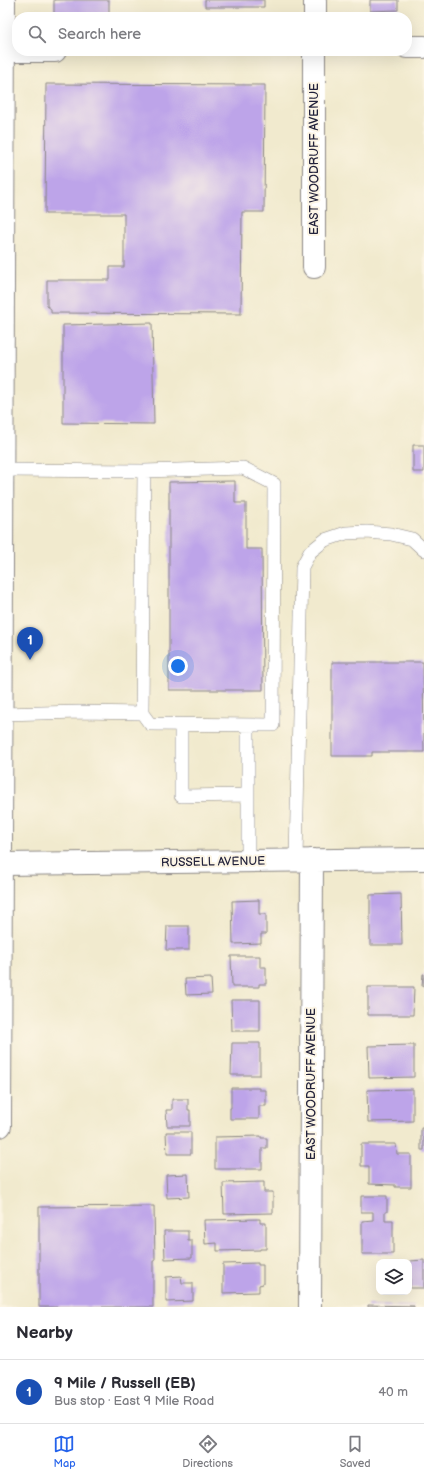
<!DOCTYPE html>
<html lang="en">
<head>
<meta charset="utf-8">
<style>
	:root { --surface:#fff; --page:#f2f2f3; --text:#2b2b33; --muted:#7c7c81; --line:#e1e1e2; --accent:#2563eb }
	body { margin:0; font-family:"Balsamiq Sans",sans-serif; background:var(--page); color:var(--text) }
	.controls { position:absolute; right:12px; bottom:12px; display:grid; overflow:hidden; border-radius:8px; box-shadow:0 4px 16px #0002 }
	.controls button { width:36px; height:36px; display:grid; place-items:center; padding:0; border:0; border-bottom:1px solid var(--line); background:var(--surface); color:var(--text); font:20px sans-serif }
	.you { position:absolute; left:178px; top:666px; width:14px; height:14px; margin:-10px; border:3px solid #fff; border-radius:50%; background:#1a73e8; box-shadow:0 0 0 6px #1a73e833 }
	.badge { display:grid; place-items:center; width:26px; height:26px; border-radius:50%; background:var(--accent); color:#fff; font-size:13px; font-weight:700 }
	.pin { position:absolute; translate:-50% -33px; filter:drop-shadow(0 1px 2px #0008) }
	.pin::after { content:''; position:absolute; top:21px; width:14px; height:12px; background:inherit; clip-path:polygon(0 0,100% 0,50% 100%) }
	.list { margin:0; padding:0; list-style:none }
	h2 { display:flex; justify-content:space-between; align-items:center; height:52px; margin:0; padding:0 16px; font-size:17px }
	h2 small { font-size:13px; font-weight:400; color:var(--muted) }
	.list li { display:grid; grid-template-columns:26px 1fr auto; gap:12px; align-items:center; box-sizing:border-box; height:64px; padding:0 16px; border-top:1px solid var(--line) }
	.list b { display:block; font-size:15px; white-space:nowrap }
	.list p { margin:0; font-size:13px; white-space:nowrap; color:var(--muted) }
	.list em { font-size:13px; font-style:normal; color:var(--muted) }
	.icon { flex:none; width:22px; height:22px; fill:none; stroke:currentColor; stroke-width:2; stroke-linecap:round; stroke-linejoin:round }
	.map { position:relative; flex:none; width:424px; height:1307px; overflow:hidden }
	.search { position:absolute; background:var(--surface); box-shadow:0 4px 16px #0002; left:12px; right:12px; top:12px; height:44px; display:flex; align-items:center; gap:10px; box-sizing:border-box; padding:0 14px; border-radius:16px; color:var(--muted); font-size:15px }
	.sheet { height:116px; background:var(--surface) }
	nav { display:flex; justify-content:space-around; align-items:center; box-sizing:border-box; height:56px; border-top:1px solid var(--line); background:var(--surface); font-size:11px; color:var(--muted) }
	nav a { display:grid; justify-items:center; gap:2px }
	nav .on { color:var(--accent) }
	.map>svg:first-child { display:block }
</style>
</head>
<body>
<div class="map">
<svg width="424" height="1307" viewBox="0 0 424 1307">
	<rect width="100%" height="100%" fill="#fcf5e5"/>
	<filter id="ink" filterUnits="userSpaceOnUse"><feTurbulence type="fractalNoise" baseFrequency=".025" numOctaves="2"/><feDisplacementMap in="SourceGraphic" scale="8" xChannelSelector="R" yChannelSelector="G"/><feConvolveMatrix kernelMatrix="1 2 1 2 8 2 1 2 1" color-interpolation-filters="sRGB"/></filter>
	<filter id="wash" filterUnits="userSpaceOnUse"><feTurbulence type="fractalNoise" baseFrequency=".012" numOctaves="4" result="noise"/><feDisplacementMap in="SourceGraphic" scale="16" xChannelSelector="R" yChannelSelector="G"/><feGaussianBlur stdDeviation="0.9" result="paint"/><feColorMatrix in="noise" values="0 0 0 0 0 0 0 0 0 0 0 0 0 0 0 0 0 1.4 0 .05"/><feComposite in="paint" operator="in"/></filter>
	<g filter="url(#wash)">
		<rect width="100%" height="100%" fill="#f1eace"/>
		<g id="blocks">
			<path fill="#bda4e9" d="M 54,0 L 109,0 L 109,17 L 54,17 Z
				M 205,0 L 264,0 L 264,7 L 205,7 Z
				M 370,0 L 398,0 L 398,10 L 370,11 Z
				M 46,84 L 265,85 L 264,212 L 242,212 L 241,314 L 51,313 L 51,309 L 47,306 L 47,280 L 110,280 L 110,267 L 124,267 L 124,214 L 45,214 Z
				M 152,323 L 154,424 L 63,423 L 63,325 Z
				M 413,445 L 424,445 L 424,472 L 413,472 Z
				M 235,481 L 235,503 L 246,503 L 246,549 L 262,549 L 263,690 L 169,690 L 169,482 Z
				M 332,662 L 423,662 L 424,752 L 372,752 L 372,756 L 332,756 Z
				M 401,894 L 402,945 L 370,945 L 370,895 Z
				M 259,900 L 259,914 L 266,914 L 266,934 L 261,934 L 261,943 L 233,944 L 232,901 Z
				M 167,926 L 189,926 L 189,950 L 166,950 Z
				M 231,956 L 260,956 L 260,967 L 266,967 L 266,984 L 259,984 L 259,987 L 232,987 Z
				M 423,974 L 424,974 L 424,986 L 422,986 Z
				M 211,978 L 212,994 L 186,995 L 185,979 Z
				M 368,987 L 414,987 L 413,1015 L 368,1015 Z
				M 231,1000 L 260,1000 L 260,1031 L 232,1031 Z
				M 232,1043 L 260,1043 L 260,1075 L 231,1075 Z
				M 414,1045 L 414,1077 L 369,1078 L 368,1046 Z
				M 231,1088 L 259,1088 L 259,1090 L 266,1090 L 266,1106 L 259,1106 L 259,1119 L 230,1119 L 230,1108 L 231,1108 Z
				M 413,1089 L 413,1121 L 368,1122 L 367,1090 Z
				M 172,1099 L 188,1099 L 188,1110 L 190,1110 L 190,1126 L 167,1126 L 166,1110 L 172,1110 Z
				M 421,1128 L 424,1128 L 424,1150 L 421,1150 Z
				M 166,1132 L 191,1132 L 191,1154 L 167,1154 Z
				M 261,1136 L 261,1138 L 267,1138 L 267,1148 L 262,1148 L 262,1169 L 215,1169 L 215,1137 Z
				M 361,1144 L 396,1144 L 397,1154 L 411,1154 L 411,1187 L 395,1187 L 395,1185 L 369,1184 L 369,1166 L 361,1166 Z
				M 188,1174 L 189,1197 L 167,1198 L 166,1175 Z
				M 264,1182 L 264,1192 L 273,1192 L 273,1213 L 224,1214 L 223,1183 Z
				M 361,1196 L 387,1196 L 387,1212 L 385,1212 L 385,1220 L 393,1220 L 393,1254 L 362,1254 L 362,1221 L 373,1220 L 373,1212 L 361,1212 Z
				M 154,1206 L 155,1261 L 153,1261 L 153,1307 L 39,1307 L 39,1207 Z
				M 260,1219 L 260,1223 L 266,1223 L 266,1249 L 260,1249 L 260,1250 L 217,1251 L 217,1243 L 205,1244 L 204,1220 Z
				M 164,1231 L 188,1231 L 188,1241 L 192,1241 L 192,1258 L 165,1259 Z
				M 424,1260 L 424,1288 L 410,1288 L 410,1261 Z
				M 258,1263 L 258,1265 L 263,1265 L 263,1284 L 259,1285 L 259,1292 L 223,1293 L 223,1264 Z
				M 181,1276 L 182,1283 L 193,1283 L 193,1301 L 166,1302 L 166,1277 Z
				M 368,1305 L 414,1306 L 414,1307 L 368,1307 Z"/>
		</g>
	</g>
	<g filter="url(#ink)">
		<use href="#blocks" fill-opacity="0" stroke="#8a8684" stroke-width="1"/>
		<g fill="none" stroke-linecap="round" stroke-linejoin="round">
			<defs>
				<path id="lane" d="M 142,713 L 150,724 L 273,725 L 274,484 L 243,468 L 144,471
					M 2,714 L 80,712 L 142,713 L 144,471 L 3,470
					M 181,725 L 181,796 L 247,795
					M 296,860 L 302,567 L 310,552 L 325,540 L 346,533 L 367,532 L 391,534 L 412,539 L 424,550
					M 248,861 L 248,725"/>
				<path id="street" d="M 315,17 L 315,0
					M 407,47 L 424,47
					M 0,51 L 55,51
					M 314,267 L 314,51
					M 2,864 L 424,859
					M 310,1307 L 312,860"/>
				<path id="secondary" d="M 0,1126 L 4,0"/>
			</defs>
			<use href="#lane" stroke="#8a8684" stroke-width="14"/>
			<use href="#street" stroke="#8a8684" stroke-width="24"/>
			<use href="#secondary" stroke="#8a8684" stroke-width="24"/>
			<use href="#lane" stroke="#fff" stroke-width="13"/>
			<use href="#street" stroke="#fff" stroke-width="22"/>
			<use href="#secondary" stroke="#fff" stroke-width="22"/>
		</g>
	</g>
	<g text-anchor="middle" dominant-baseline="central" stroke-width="4" stroke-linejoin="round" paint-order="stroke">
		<g font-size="12" fill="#22223b" stroke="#fcf5e5">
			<text transform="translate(314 159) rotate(-90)">EAST WOODRUFF AVENUE</text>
			<text transform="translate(213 862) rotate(-1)">RUSSELL AVENUE</text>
			<text transform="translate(311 1084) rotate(-90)">EAST WOODRUFF AVENUE</text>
		</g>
	</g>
</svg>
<div class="controls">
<button><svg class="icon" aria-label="layers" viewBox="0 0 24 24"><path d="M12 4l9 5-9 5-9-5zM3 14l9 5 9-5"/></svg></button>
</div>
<div class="you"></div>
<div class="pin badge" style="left:30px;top:660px;background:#1a4fb4">1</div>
<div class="search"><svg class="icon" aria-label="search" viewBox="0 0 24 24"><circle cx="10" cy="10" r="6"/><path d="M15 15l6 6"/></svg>Search here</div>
</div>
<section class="sheet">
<h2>Nearby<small></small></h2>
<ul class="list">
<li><span class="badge" style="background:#1a4fb4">1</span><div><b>9 Mile / Russell (EB)</b><p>Bus stop · East 9 Mile Road</p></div><em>40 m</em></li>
</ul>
</section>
<nav>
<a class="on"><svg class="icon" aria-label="map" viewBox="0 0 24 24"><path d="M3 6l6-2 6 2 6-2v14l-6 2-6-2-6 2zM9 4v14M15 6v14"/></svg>Map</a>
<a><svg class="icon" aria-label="directions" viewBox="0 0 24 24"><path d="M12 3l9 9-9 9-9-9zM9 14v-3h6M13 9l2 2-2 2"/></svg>Directions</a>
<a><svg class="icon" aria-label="saved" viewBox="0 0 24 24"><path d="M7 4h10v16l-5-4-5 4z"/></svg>Saved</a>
</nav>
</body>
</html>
